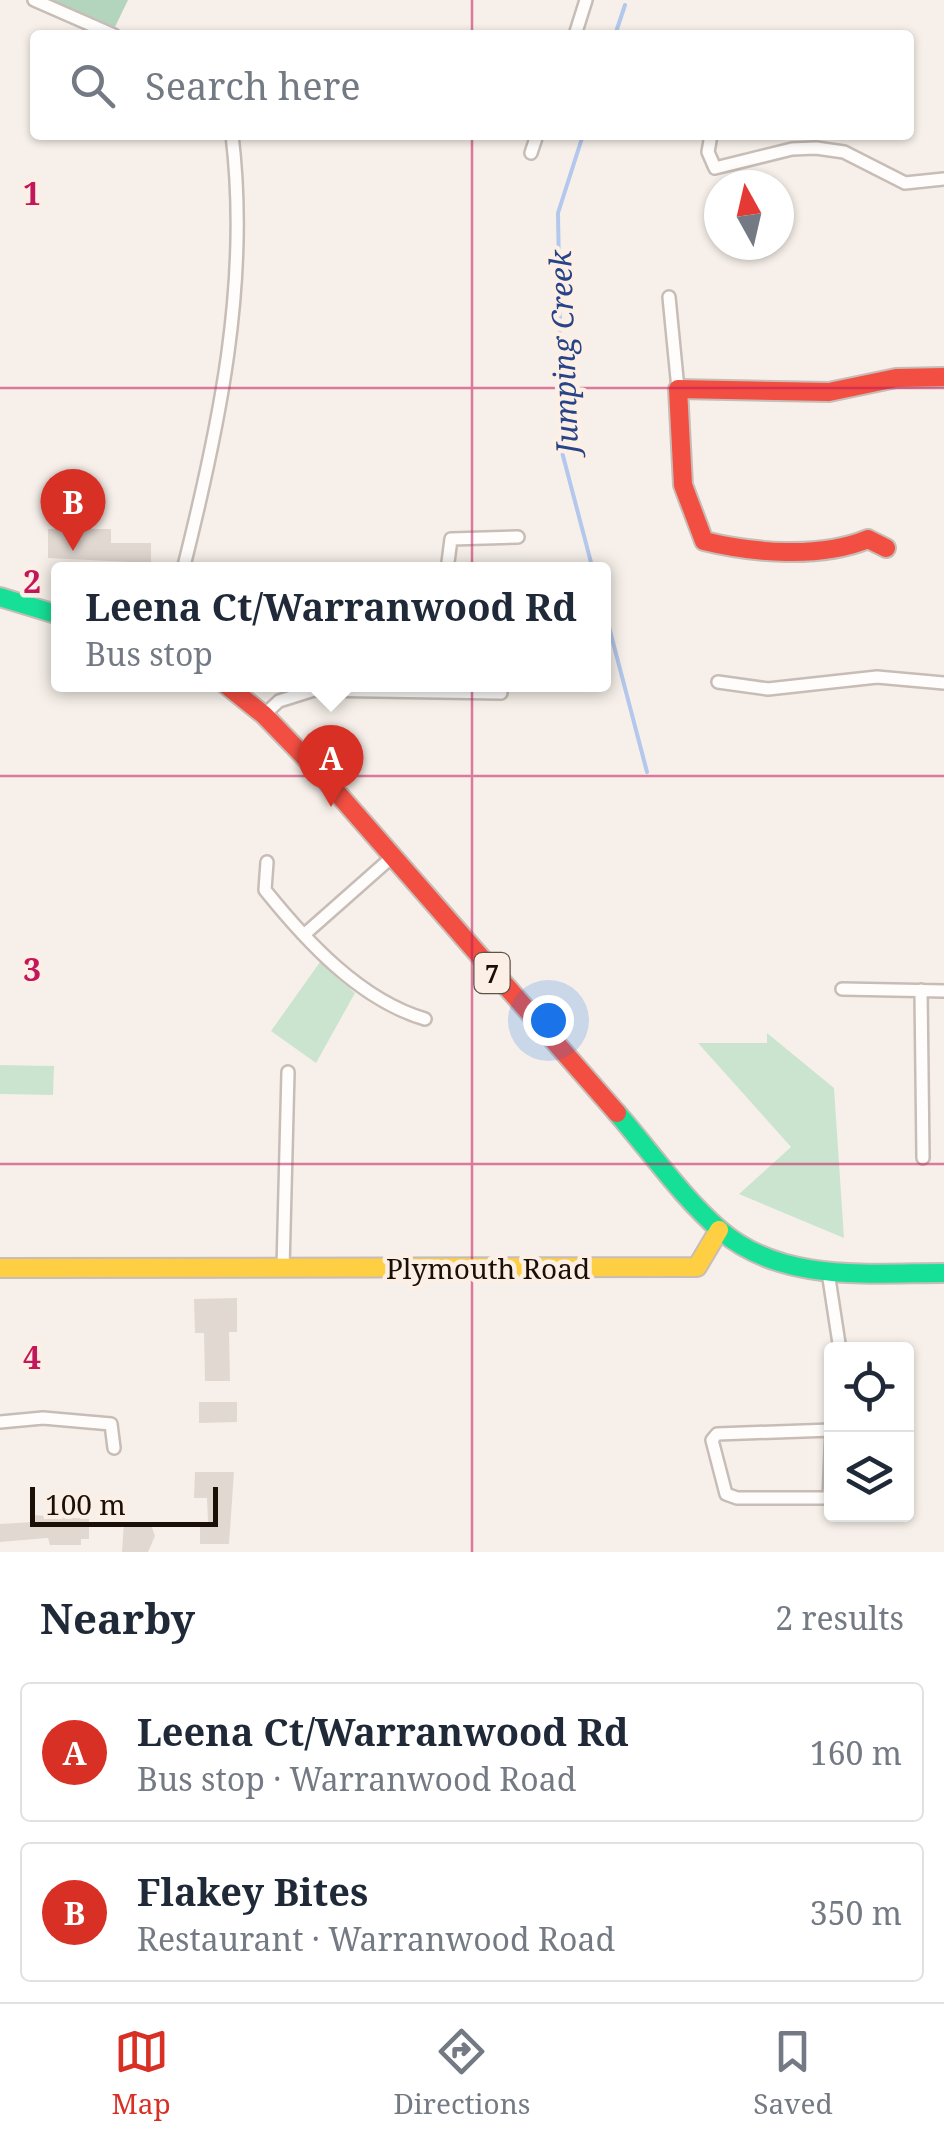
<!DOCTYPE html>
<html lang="en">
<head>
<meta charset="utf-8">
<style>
	:root { --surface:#fff; --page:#f6f6f7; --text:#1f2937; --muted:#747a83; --line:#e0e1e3; --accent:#d93025 }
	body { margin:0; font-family:"Noto Serif",serif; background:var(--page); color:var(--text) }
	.controls { position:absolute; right:30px; bottom:30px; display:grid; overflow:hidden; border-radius:10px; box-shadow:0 2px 8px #0004 }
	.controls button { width:90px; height:90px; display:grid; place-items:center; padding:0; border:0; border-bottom:2px solid var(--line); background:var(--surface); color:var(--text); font:50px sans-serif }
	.compass { position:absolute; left:704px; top:170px; width:90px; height:90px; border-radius:50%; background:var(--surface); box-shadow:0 2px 8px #0004; rotate:352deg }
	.scale { position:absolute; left:30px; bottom:25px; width:188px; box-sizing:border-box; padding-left:10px; border:5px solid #1b1008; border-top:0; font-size:28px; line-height:35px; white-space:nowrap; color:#1b1008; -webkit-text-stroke:8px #fcefe5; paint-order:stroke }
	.you { position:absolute; left:548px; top:1020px; width:35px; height:35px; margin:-25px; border:8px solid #fff; border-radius:50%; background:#1a73e8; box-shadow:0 0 0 15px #1a73e833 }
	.badge { display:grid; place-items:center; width:65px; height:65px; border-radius:50%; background:var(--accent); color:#fff; font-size:32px; font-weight:700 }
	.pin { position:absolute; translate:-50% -82px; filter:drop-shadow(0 2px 5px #0008) }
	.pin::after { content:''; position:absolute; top:52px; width:35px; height:30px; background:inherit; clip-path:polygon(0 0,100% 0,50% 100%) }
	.popup { position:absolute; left:51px; top:562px; width:560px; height:130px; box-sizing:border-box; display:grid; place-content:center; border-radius:10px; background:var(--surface); filter:drop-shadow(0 2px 8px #0005); font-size:32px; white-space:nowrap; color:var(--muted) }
	.popup b { font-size:38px; color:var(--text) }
	.popup::after { content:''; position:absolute; left:50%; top:100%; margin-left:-20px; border:20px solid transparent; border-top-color:var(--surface) }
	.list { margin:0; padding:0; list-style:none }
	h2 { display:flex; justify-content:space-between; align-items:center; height:130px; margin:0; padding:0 40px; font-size:42px }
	h2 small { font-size:32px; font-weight:400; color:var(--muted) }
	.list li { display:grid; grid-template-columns:65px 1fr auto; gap:30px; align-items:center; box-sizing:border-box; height:140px; margin:0 20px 20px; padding:0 20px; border:2px solid var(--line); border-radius:10px }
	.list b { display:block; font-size:38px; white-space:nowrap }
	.list p { margin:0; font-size:32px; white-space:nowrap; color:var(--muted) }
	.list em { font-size:32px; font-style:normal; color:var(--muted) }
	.icon { flex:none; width:55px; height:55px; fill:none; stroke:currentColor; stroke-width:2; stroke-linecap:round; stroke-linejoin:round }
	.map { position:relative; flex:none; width:944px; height:1552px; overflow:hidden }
	.search { position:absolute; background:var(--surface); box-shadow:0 2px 8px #0004; left:30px; right:30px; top:30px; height:110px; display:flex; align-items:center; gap:25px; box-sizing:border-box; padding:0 35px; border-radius:10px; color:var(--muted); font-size:38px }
	.sheet { height:450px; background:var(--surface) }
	nav { display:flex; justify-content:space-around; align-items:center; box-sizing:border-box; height:140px; border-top:2px solid var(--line); background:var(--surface); font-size:28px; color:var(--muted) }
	nav a { display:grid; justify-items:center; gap:5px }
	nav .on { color:var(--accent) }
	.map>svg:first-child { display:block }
</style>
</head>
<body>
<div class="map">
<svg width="944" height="1552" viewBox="0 0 944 1552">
	<rect width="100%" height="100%" fill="#f7f0ea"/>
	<path fill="#cbe4d0" d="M 320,962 L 355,993 L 316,1063 L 271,1031 Z
		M 767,1033 L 834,1088 L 844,1238 L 739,1194 L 791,1147 L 698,1043 L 767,1043 Z
		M 0,1065 L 54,1066 L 53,1095 L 0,1094 Z"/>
	<path fill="#b4d5bd" d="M 51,0 L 128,0 L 115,27 Z"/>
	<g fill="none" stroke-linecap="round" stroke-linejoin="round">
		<path stroke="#b4c7ec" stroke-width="4" d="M 615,35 L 625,5
			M 583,135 L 558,213 L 562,452 L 593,570
			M 604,608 L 647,772"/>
	</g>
	<path fill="#e1d8d1" d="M 48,529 L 111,529 L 111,543 L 151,543 L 151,563 L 48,558 Z
		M 237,1298 L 237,1332 L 229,1332 L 230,1381 L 205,1381 L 204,1333 L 195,1333 L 194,1299 Z
		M 199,1402 L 237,1402 L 237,1422 L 199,1423 Z
		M 195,1472 L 234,1472 L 229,1544 L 200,1544 L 200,1523 L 208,1523 L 207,1498 L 194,1498 Z
		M 33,1515 L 89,1519 L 89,1539 L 81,1539 L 81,1545 L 50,1545 L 48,1538 L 0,1542 L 0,1524 L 33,1522 Z
		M 124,1522 L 150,1522 L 155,1536 L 148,1552 L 122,1552 Z"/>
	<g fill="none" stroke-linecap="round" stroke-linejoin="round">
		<defs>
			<path id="street" d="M 34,0 L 114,35
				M 575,35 L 586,0
				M 711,135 L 708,152 L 715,168 L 792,149 L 816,148 L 844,152 L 905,183 L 944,179
				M 531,153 L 537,135
				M 669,297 L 678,389
				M 183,570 C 219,427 250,282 232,135
				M 447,570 L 451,539 L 518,537
				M 718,682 L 768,689 L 877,677 L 944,683
				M 264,715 L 279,701 L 314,690 L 501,693
				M 267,862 L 265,890 C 306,941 360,1000 425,1019
				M 306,933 L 392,857
				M 842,989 L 944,991
				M 921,990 L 923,1158
				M 283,1268 L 288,1072
				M 828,1272 L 840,1350
				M 0,1422 L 43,1418 L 111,1424 L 114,1448
				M 831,1430 L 717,1434 L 712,1440 L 726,1494 L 737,1498 L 829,1498 L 832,1428"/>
			<path id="fast" d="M 0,597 L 59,615
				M 617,1113 C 650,1151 682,1197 720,1230 C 781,1283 869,1273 944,1273"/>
			<path id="slow" d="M 0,1268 L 697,1267 L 719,1230"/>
			<path id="jam" d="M 886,548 L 868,539 C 820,559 753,553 704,541 L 683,485 L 678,389 L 829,392 L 896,378 L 944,377
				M 225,684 L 264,715 L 319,772 L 617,1113"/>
		</defs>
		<use href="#street" stroke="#c7bdb6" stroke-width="16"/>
		<use href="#fast" stroke="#c7bdb6" stroke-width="22"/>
		<use href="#slow" stroke="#c7bdb6" stroke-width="22"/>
		<use href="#jam" stroke="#c7bdb6" stroke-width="22"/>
		<use href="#street" stroke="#fefdfc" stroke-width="11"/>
		<use href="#fast" stroke="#16e098" stroke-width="18"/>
		<use href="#slow" stroke="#ffcf43" stroke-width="18"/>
		<use href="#jam" stroke="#f24e42" stroke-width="18"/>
	</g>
	<path fill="none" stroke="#c2185b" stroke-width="2.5" stroke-opacity="0.55" d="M 472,0 L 472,35M 472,135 L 472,1552M 0,388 L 944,388M 0,776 L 944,776M 0,1164 L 944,1164"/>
	<g text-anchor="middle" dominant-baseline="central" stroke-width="9" stroke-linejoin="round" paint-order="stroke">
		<rect fill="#fcefe5" stroke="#5e534a" stroke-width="2.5" x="474.5" y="953" width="35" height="40" rx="8"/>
		<g font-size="25" font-weight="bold" fill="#1b1008">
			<text x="492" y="973">7</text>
		</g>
		<g font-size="28" fill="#1b1008" stroke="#fcefe5">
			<text x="488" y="1268">Plymouth Road</text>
		</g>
		<g font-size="30" font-style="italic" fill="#264487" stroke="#fcefe5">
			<text transform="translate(563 352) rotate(-92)">Jumping Creek</text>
		</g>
	</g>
	<g font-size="32" text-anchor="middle" font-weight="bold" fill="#c2185b" stroke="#fcefe5" stroke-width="9" stroke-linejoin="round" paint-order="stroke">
		<text x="32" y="205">1</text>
		<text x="32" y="593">2</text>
		<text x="32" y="981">3</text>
		<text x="32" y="1369">4</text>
	</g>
</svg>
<div class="controls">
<button><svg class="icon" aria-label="locate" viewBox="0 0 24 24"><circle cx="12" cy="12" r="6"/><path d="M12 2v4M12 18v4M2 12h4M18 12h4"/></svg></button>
<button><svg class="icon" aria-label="layers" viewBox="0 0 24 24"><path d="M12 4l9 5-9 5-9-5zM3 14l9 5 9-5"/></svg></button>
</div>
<svg class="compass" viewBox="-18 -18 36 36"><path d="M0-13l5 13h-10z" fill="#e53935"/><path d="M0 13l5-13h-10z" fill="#747a83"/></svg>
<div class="scale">100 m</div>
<div class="you"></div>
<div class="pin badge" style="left:331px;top:807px">A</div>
<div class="popup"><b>Leena Ct/Warranwood Rd</b>Bus stop</div>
<div class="pin badge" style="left:73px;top:551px">B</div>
<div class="search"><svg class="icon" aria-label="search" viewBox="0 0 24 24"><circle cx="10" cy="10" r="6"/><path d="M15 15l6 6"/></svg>Search here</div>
</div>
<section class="sheet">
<h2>Nearby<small>2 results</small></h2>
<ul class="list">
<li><span class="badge">A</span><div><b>Leena Ct/Warranwood Rd</b><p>Bus stop · Warranwood Road</p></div><em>160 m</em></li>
<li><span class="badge">B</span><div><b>Flakey Bites</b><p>Restaurant · Warranwood Road</p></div><em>350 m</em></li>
</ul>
</section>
<nav>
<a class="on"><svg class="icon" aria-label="map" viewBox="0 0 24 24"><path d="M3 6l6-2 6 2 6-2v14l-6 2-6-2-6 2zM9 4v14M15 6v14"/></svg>Map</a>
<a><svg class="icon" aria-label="directions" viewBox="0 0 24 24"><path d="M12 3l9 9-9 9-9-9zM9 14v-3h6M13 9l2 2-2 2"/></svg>Directions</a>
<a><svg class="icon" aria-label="saved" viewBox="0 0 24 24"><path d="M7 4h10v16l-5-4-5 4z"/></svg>Saved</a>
</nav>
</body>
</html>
